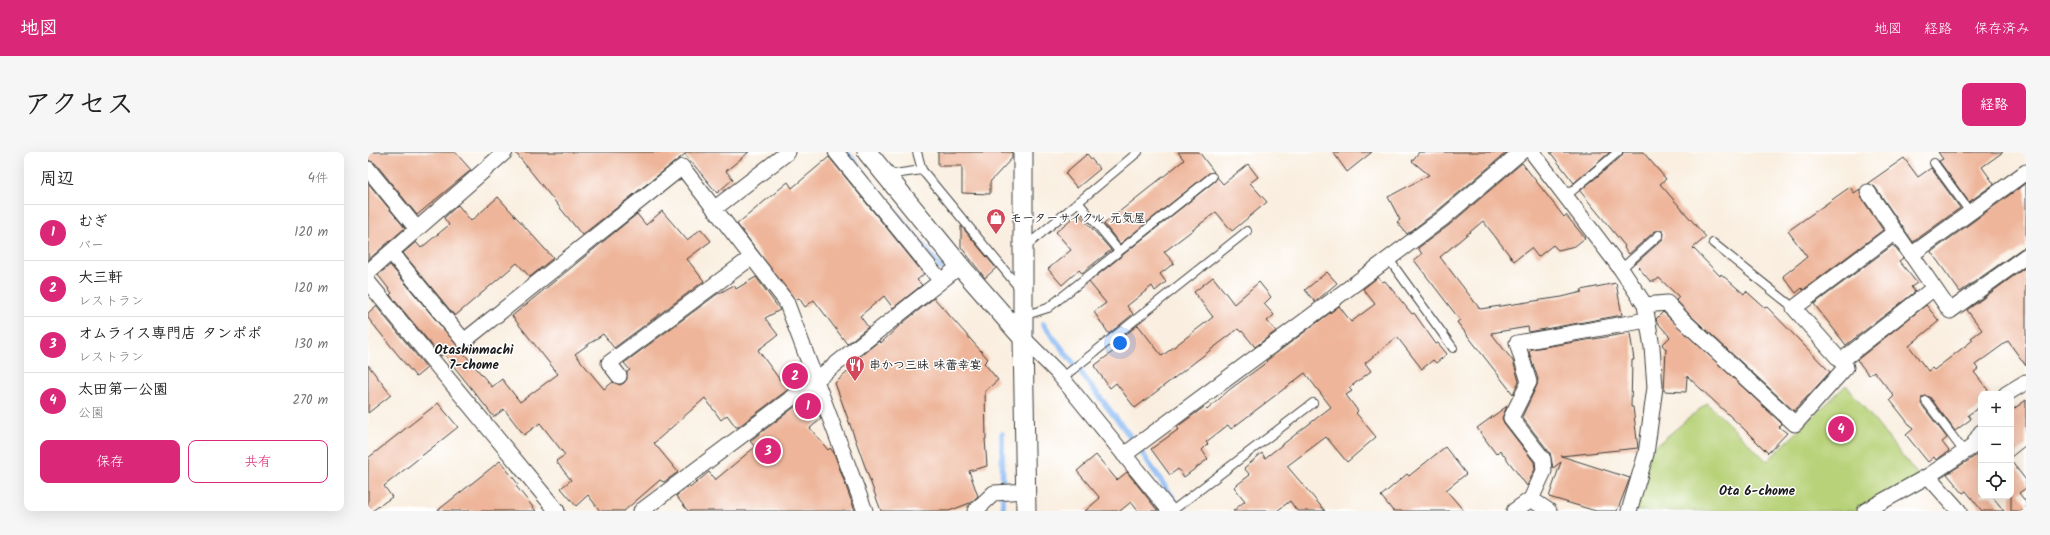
<!DOCTYPE html>
<html lang="ja">
<head>
<meta charset="utf-8">
<style>
	:root { --surface:#fff; --page:#f6f6f6; --text:#222; --muted:#767676; --line:#e0e0e0; --accent:#db2777 }
	body { margin:0; font-family:Kalam,"Klee One",sans-serif; background:var(--page); color:var(--text) }
	.controls { position:absolute; right:12px; bottom:12px; display:grid; overflow:hidden; border-radius:8px; box-shadow:0 4px 16px #0002 }
	.controls button { width:36px; height:36px; display:grid; place-items:center; padding:0; border:0; border-bottom:1px solid var(--line); background:var(--surface); color:var(--text); font:20px sans-serif }
	.you { position:absolute; left:752px; top:191px; width:14px; height:14px; margin:-10px; border:3px solid #fff; border-radius:50%; background:#1a73e8; box-shadow:0 0 0 6px #1a73e833 }
	.badge { display:grid; place-items:center; width:26px; height:26px; border-radius:50%; background:var(--accent); color:#fff; font-size:13px; font-weight:700 }
	.pin { position:absolute; translate:-50% -50%; border:2px solid #fff; box-shadow:0 1px 4px #0006 }
	.list { margin:0; padding:0; list-style:none }
	h2 { display:flex; justify-content:space-between; align-items:center; height:52px; margin:0; padding:0 16px; font-size:17px }
	h2 small { font-size:13px; font-weight:400; color:var(--muted) }
	.list li { display:grid; grid-template-columns:26px 1fr auto; gap:12px; align-items:center; box-sizing:border-box; height:56px; padding:0 16px; border-top:1px solid var(--line) }
	.list b { display:block; font-size:15px; white-space:nowrap }
	.list p { margin:0; font-size:13px; white-space:nowrap; color:var(--muted) }
	.list em { font-size:13px; font-style:normal; color:var(--muted) }
	.actions { display:flex; gap:8px; padding:12px 16px }
	.actions a { flex:1; padding:9px 0; border:1px solid var(--accent); border-radius:8px; text-align:center; font-size:14px; color:var(--accent) }
	.actions .main { background:var(--accent); color:#fff }
	.icon { flex:none; width:22px; height:22px; fill:none; stroke:currentColor; stroke-width:2; stroke-linecap:round; stroke-linejoin:round }
	.map { position:relative; flex:none; width:1658px; height:359px; overflow:hidden; border-radius:8px }
	header { display:flex; align-items:center; gap:24px; box-sizing:border-box; height:56px; padding:0 20px; background:var(--accent); color:#fff }
	header strong { font-size:19px }
	nav { display:flex; gap:22px; margin-inline-start:auto; font-size:14px }
	.intro { display:flex; align-items:center; justify-content:space-between; box-sizing:border-box; height:96px; padding:0 24px }
	h1 { margin:0; font-size:28px }
	.button { padding:10px 18px; border-radius:8px; background:var(--accent); color:#fff; font-size:14px; font-weight:700 }
	main { display:flex; gap:24px; padding:0 24px }
	aside { flex:1; background:var(--surface); border-radius:8px; box-shadow:0 4px 16px #0002 }
	.map>svg:first-child { display:block }
</style>
</head>
<body>
<header>
<strong>地図</strong>
<nav><a>地図</a><a>経路</a><a>保存済み</a></nav>
</header>
<div class="intro"><h1>アクセス</h1><a class="button">経路</a></div>
<main>
<aside>
<h2>周辺<small>4件</small></h2>
<ul class="list">
<li><span class="badge">1</span><div><b>むぎ</b><p>バー</p></div><em>120 m</em></li>
<li><span class="badge">2</span><div><b>大三軒</b><p>レストラン</p></div><em>120 m</em></li>
<li><span class="badge">3</span><div><b>オムライス専門店 タンポポ</b><p>レストラン</p></div><em>130 m</em></li>
<li><span class="badge">4</span><div><b>太田第一公園</b><p>公園</p></div><em>270 m</em></li>
</ul>
<div class="actions"><a class="main">保存</a><a>共有</a></div>
</aside>
<div class="map">
<svg width="1658" height="359" viewBox="0 0 1658 359">
	<rect width="100%" height="100%" fill="#fff"/>
	<filter id="ink" filterUnits="userSpaceOnUse"><feTurbulence type="fractalNoise" baseFrequency=".025" numOctaves="2"/><feDisplacementMap in="SourceGraphic" scale="8" xChannelSelector="R" yChannelSelector="G"/><feConvolveMatrix kernelMatrix="1 2 1 2 8 2 1 2 1" color-interpolation-filters="sRGB"/></filter>
	<filter id="wash" filterUnits="userSpaceOnUse"><feTurbulence type="fractalNoise" baseFrequency=".012" numOctaves="4" result="noise"/><feDisplacementMap in="SourceGraphic" scale="16" xChannelSelector="R" yChannelSelector="G"/><feGaussianBlur stdDeviation="0.9" result="paint"/><feColorMatrix in="noise" values="0 0 0 0 0 0 0 0 0 0 0 0 0 0 0 0 0 1.4 0 .05"/><feComposite in="paint" operator="in"/></filter>
	<g filter="url(#wash)">
		<rect width="100%" height="100%" fill="#f9eedf"/>
		<path fill="#b7d278" stroke="#6a774a" d="M 1478,233 L 1553,327 L 1497,359 L 1261,359 L 1278,302 L 1339,251 L 1399,309 Z"/>
		<g fill="none" stroke-linecap="round" stroke-linejoin="round">
			<path stroke="#85b8f3" stroke-width="5.5" d="M 478,0 L 573,116
				M 675,172 L 765,288 L 814,359
				M 634,282 L 635,359"/>
		</g>
		<g id="blocks">
			<path fill="#eeb59a" d="M 0,0 L 87,0 L 103,18 L 49,63 L 7,11 L 0,8 Z
				M 147,0 L 381,0 L 358,19 L 365,27 L 349,41 L 317,2 L 214,83 Z
				M 570,0 L 644,0 L 644,6 L 622,30 L 622,42 L 594,41 L 594,14 L 570,14 Z
				M 810,0 L 831,0 L 846,20 L 841,21 L 752,92 L 736,72 L 816,8 Z
				M 965,0 L 1004,0 L 979,20 Z
				M 1051,0 L 1139,0 L 1068,60 L 1039,82 L 1029,70 L 1032,68 L 1020,45 L 1061,23 L 1044,9 Z
				M 1182,0 L 1242,0 L 1206,31 Z
				M 1255,0 L 1275,0 L 1298,27 L 1292,32 L 1338,85 L 1325,96 L 1352,124 L 1353,122 L 1376,142 L 1378,139 L 1397,156 L 1399,155 L 1462,220 L 1426,259 L 1322,163 L 1308,148 L 1311,145 L 1291,126 L 1287,129 L 1282,129 L 1270,115 L 1271,114 L 1268,111 L 1295,87 L 1296,82 L 1295,79 L 1287,79 L 1261,102 L 1256,96 L 1257,94 L 1212,39 L 1254,4 Z
				M 1570,0 L 1635,0 L 1614,15 L 1626,32 L 1601,50 L 1571,9 L 1575,7 Z
				M 719,2 L 732,17 L 709,36 L 697,21 Z
				M 461,5 L 556,122 L 549,128 L 554,133 L 525,156 L 516,144 L 492,164 L 500,175 L 479,192 L 446,148 L 437,155 L 431,146 L 427,148 L 369,72 L 420,30 L 424,36 Z
				M 1536,6 L 1550,25 L 1563,16 L 1592,56 L 1545,90 L 1507,35 L 1500,31 Z
				M 1154,11 L 1196,65 L 1198,63 L 1217,86 L 1207,94 L 1190,98 L 1185,93 L 1170,105 L 1163,96 L 1146,109 L 1115,69 L 1072,105 L 1112,157 L 1194,145 L 1214,140 L 1213,138 L 1248,131 L 1254,163 L 1161,180 L 1160,175 L 1123,181 L 1145,209 L 1151,229 L 1145,242 L 1089,170 L 1092,168 L 1046,108 L 1054,102 L 1050,96 L 1080,74 Z
				M 880,12 L 890,25 L 882,31 L 899,50 L 864,79 L 848,60 L 796,100 L 806,111 L 792,122 L 798,130 L 787,139 L 784,134 L 759,154 L 765,162 L 741,182 L 726,160 L 738,151 L 721,130 L 847,29 L 849,25 L 855,32 Z
				M 0,31 L 37,76 L 0,108 Z
				M 1658,31 L 1658,95 L 1653,97 L 1592,140 L 1563,100 Z
				M 1482,35 L 1486,41 L 1492,37 L 1493,45 L 1515,78 L 1435,138 L 1434,136 L 1428,141 L 1415,124 L 1439,105 L 1420,79 Z
				M 130,45 L 185,106 L 162,125 L 149,111 L 87,164 L 35,101 L 48,90 L 53,96 L 81,73 L 76,66 L 90,53 L 103,69 Z
				M 294,59 L 319,88 L 333,77 L 343,89 L 319,107 L 336,129 L 246,196 L 235,182 L 207,202 L 236,237 L 245,230 L 252,233 L 256,231 L 259,227 L 259,220 L 262,218 L 256,211 L 348,143 L 366,133 L 368,137 L 388,125 L 412,158 L 397,166 L 410,183 L 390,198 L 412,228 L 422,221 L 430,230 L 370,275 L 368,275 L 359,263 L 353,268 L 337,246 L 286,291 L 310,320 L 296,330 L 292,328 L 256,359 L 232,359 L 220,343 L 208,354 L 193,336 L 203,328 L 188,309 L 197,303 L 172,271 L 156,283 L 136,257 L 126,265 L 76,202 L 73,204 L 22,143 L 24,141 L 10,123 L 22,113 L 124,235 L 134,227 L 152,250 L 190,222 L 144,164 L 269,62 L 278,73 Z
				M 710,61 L 743,98 L 714,121 L 711,118 L 694,133 L 680,117 L 703,98 L 688,80 Z
				M 593,74 L 628,116 L 617,126 L 593,95 Z
				M 1525,93 L 1535,106 L 1531,109 L 1549,131 L 1543,135 L 1547,140 L 1478,193 L 1446,152 Z
				M 1658,115 L 1658,214 L 1640,189 L 1607,213 L 1610,217 L 1606,220 L 1623,242 L 1613,242 L 1613,254 L 1600,263 L 1603,267 L 1587,279 L 1562,245 L 1558,244 L 1554,245 L 1553,252 L 1579,286 L 1574,290 L 1581,299 L 1568,308 L 1566,305 L 1560,310 L 1538,283 L 1545,277 L 1522,248 L 1526,244 L 1506,219 L 1501,223 L 1489,208 L 1558,153 L 1571,169 L 1541,194 L 1560,219 L 1564,216 L 1566,218 L 1605,188 L 1603,186 L 1614,178 L 1599,158 Z
				M 959,120 L 969,131 L 947,150 L 937,138 Z
				M 845,125 L 866,152 L 891,130 L 903,145 L 896,152 L 906,163 L 899,169 L 908,179 L 887,195 L 874,179 L 873,180 L 870,177 L 767,256 L 748,231 L 742,236 L 726,214 L 751,195 L 748,190 L 770,173 L 794,204 L 845,165 L 826,140 Z
				M 1010,125 L 1014,130 L 1017,129 L 1044,162 L 1046,161 L 1068,192 L 1070,191 L 1079,202 L 1068,211 L 1065,208 L 1054,217 L 1029,185 L 997,211 L 1003,219 L 981,236 L 984,239 L 978,243 L 990,259 L 988,261 L 1008,285 L 979,310 L 958,285 L 919,314 L 957,359 L 929,359 L 922,349 L 909,359 L 865,359 L 877,349 L 866,335 L 882,323 L 876,316 L 894,301 L 897,306 L 963,255 L 937,221 L 863,277 L 860,273 L 838,290 L 840,292 L 834,298 L 840,307 L 816,325 L 810,317 L 802,323 L 783,297 L 811,277 L 809,275 L 836,255 L 839,258 L 861,238 L 899,210 L 898,209 L 971,154 L 983,170 L 1007,152 L 995,137 Z
				M 566,146 L 620,207 L 616,211 L 630,228 L 617,239 L 618,287 L 617,287 L 619,314 L 601,319 L 610,344 L 602,351 L 581,359 L 513,359 L 467,231 L 492,209 L 490,206 L 511,189 L 513,191 L 531,174 Z
				M 8,154 L 59,216 L 48,225 L 0,166 L 0,161 Z
				M 1295,160 L 1414,272 L 1411,275 L 1419,281 L 1400,301 L 1375,276 L 1319,224 L 1318,240 L 1296,239 L 1298,197 L 1294,193 L 1302,185 L 1289,170 L 1288,167 Z
				M 1262,181 L 1266,208 L 1264,208 L 1263,255 L 1265,255 L 1270,296 L 1193,304 L 1262,326 L 1249,359 L 1228,359 L 1181,345 L 1193,310 L 1185,316 L 1182,301 L 1154,265 L 1169,233 L 1170,227 L 1161,200 L 1164,197 Z
				M 0,213 L 23,243 L 0,261 Z
				M 441,244 L 447,252 L 453,267 L 442,276 L 460,298 L 462,296 L 466,301 L 487,359 L 320,359 L 308,344 L 321,334 L 322,336 L 341,320 L 347,328 L 387,295 L 382,289 Z
				M 1658,248 L 1658,293 L 1643,305 L 1643,259 Z
				M 70,251 L 90,275 L 16,334 L 24,345 L 4,359 L 0,359 L 0,306 Z
				M 1139,254 L 1134,266 L 1136,271 L 1166,310 L 1167,317 L 1159,334 L 1132,298 L 1128,302 L 1109,276 Z
				M 1077,295 L 1098,322 L 1078,338 L 1096,359 L 1025,359 L 1013,344 L 1039,322 L 1041,324 Z
				M 1613,297 L 1613,344 L 1624,344 L 1636,359 L 1614,359 L 1598,339 L 1595,341 L 1579,322 L 1609,303 Z
				M 728,303 L 749,328 L 759,320 L 790,359 L 770,359 L 763,350 L 752,359 L 717,359 L 732,346 L 709,319 Z
				M 132,309 L 150,332 L 148,334 L 168,359 L 69,359 Z
				M 1643,309 L 1658,328 L 1658,336 L 1651,341 L 1658,350 L 1658,359 L 1643,359 Z"/>
		</g>
	</g>
	<g filter="url(#ink)">
		<use href="#blocks" fill-opacity="0" stroke="#3d3c39" stroke-width="1"/>
		<g fill="none" stroke-linecap="round" stroke-linejoin="round">
			<defs>
				<path id="service" d="M 549,0 L 554,18 L 652,137
					M 1566,11 L 1602,60
					M 519,23 L 554,18
					M 1197,45 L 1250,0
					M 710,50 L 751,99
					M 1345,91 L 1426,156
					M 657,95 L 770,0
					M 1020,106 L 1085,196
					M 1253,117 L 1291,83
					M 655,164 L 680,156 L 844,25
					M 694,226 L 879,79
					M 1558,249 L 1597,301
					M 804,359 L 945,251"/>
				<path id="minor" d="M 468,0 L 573,129
					M 1164,0 L 1253,117 L 1277,153 L 1284,195 L 1287,235 L 1278,302 L 1261,359
					M 0,17 L 49,77
					M 1500,40 L 1582,159 L 1658,104
					M 346,57 L 420,0
					M 23,100 L 96,189 L 314,15 L 418,149 L 497,359
					M 1543,103 L 1658,20
					M 0,120 L 137,0
					M 0,130 L 189,359
					M 1277,153 L 1299,151 L 1316,169 L 1427,272 L 1478,215 L 1426,156 L 1527,80
					M 655,186 L 689,220 L 802,359
					M 1473,209 L 1566,136
					M 251,224 L 241,211 L 384,105
					M 1638,242 L 1658,230
					M 756,303 L 1074,67 L 1153,0
					M 1560,324 L 1591,359
					M 1163,347 L 1181,359
					M 273,359 L 449,227 L 592,114
					M 607,359 L 626,341 L 658,339
					M 1146,359 L 1163,347 L 1176,319 L 1175,307 L 1143,266 L 1161,230 L 1149,191 L 1279,168
					M 1497,359 L 1560,324 L 1604,295 L 1613,280"/>
				<path id="tertiary" d="M 499,0 L 592,114 L 655,186
					M 655,0 L 655,186 L 658,359"/>
			</defs>
			<use href="#service" stroke="#3d3c39" stroke-width="10"/>
			<use href="#minor" stroke="#3d3c39" stroke-width="17"/>
			<use href="#tertiary" stroke="#3d3c39" stroke-width="21"/>
			<use href="#service" stroke="#fff" stroke-width="8"/>
			<use href="#minor" stroke="#fff" stroke-width="15"/>
			<use href="#tertiary" stroke="#fff" stroke-width="19"/>
		</g>
	</g>
	<defs>
		<symbol id="shop-pin" viewBox="-11 -11 22 30"><path d="M0 17L-7.5 6A9.5 9.5 0 1 1 7.5 6Z" fill="#d1495b" stroke="#fff"/><path d="M-5-2.5h2.3a2.7 3.5 0 0 1 5.4 0H5L5.5 6h-11ZM-1.5-2.5h3a1.5 2.3 0 0 0-3 0Z" fill="#fff"/></symbol>
		<symbol id="restaurant-pin" viewBox="-11 -11 22 30"><path d="M0 17L-7.5 6A9.5 9.5 0 1 1 7.5 6Z" fill="#d1495b" stroke="#fff"/><path d="M-5-6h1v4h1v-4h1v4h1v-4h1v5L-1.5 .5V6h-2V.5L-5-1ZM5-6V6H3V1.5H1.5Q1.5-4 5-6Z" fill="#fff"/></symbol>
	</defs>
	<g fill-rule="evenodd">
		<use href="#shop-pin" x="617" y="55" width="22" height="30"/>
		<use href="#restaurant-pin" x="476" y="202" width="22" height="30"/>
	</g>
	<g text-anchor="middle" dominant-baseline="central" stroke-width="3" stroke-linejoin="round" paint-order="stroke">
		<g font-size="12" font-weight="bold" fill="#1c1c1c" stroke="#fff" text-anchor="start">
			<text x="642" y="66">モーターサイクル 元気屋</text>
			<text x="501" y="213">串かつ三昧 味蕾幸宴</text>
		</g>
		<g font-size="13" font-weight="bold" fill="#1c1c1c" stroke="#fff">
			<text x="106" y="198">Otashinmachi<tspan x="106" dy="15">7-chome</tspan></text>
			<text x="1389" y="339">Ota 6-chome</text>
		</g>
	</g>
</svg>
<div class="controls">
<button>+</button>
<button>−</button>
<button><svg class="icon" aria-label="locate" viewBox="0 0 24 24"><circle cx="12" cy="12" r="6"/><path d="M12 2v4M12 18v4M2 12h4M18 12h4"/></svg></button>
</div>
<div class="you"></div>
<div class="pin badge" style="left:440px;top:254px">1</div>
<div class="pin badge" style="left:427px;top:224px">2</div>
<div class="pin badge" style="left:400px;top:299px">3</div>
<div class="pin badge" style="left:1473px;top:277px">4</div>
</div>
</main>
</body>
</html>
